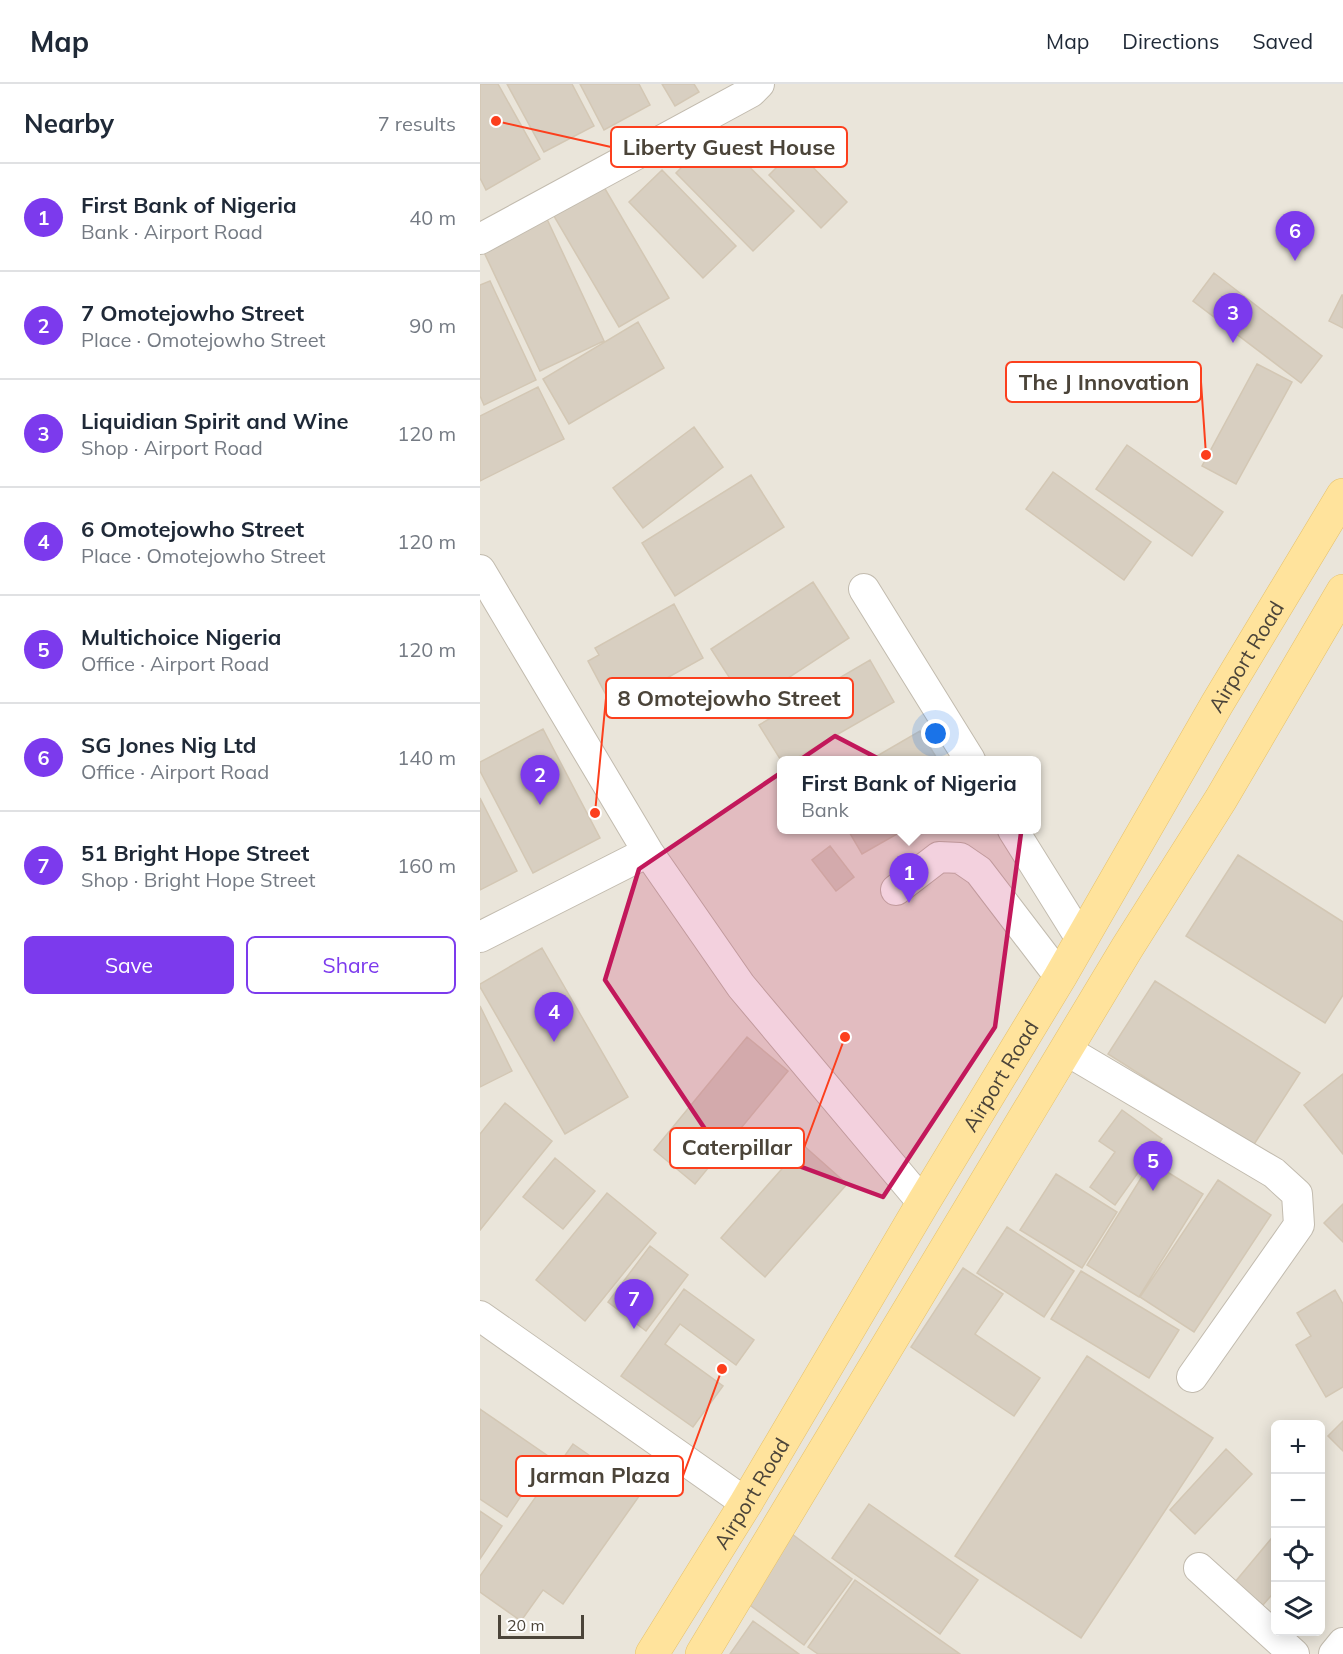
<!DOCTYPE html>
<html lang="en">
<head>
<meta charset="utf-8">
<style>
	:root { --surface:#fff; --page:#f6f6f7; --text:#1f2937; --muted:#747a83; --line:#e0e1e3; --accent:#7c3aed }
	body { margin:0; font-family:Mulish,sans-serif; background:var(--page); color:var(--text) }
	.controls { position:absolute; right:18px; bottom:18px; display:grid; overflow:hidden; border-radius:9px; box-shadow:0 3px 15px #0003 }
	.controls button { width:54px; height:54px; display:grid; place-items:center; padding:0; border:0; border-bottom:2px solid var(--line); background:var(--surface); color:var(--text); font:30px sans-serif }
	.scale { position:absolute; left:18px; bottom:15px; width:86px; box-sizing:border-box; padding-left:6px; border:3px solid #4b4439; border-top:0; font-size:16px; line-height:21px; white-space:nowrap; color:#4b4439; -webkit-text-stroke:4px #fff; paint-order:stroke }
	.you { position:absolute; left:456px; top:650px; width:21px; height:21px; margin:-15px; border:4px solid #fff; border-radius:50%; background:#1a73e8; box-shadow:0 0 0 9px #1a73e833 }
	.badge { display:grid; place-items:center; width:39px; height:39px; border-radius:50%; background:var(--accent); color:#fff; font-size:20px; font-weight:700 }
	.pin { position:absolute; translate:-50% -50px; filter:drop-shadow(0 2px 3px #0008) }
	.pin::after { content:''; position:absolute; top:32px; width:21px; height:18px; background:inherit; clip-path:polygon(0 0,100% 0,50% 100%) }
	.popup { position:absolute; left:297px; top:672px; width:264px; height:78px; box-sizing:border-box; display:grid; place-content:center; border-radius:9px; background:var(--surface); filter:drop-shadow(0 2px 4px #0005); font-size:20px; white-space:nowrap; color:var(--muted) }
	.popup b { font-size:22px; color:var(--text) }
	.popup::after { content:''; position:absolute; left:50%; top:100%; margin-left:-12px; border:12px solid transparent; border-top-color:var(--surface) }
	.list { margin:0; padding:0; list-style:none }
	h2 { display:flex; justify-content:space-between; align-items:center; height:78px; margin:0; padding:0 24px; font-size:26px }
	h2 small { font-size:20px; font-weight:400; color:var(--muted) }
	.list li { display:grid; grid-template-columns:39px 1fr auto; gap:18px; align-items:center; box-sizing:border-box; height:108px; padding:0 24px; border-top:2px solid var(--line) }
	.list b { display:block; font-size:22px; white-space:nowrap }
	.list p { margin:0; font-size:20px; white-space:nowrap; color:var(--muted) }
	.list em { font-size:20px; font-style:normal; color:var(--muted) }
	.actions { display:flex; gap:12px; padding:18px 24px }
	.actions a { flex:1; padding:14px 0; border:2px solid var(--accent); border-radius:9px; text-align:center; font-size:21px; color:var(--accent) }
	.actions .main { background:var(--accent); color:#fff }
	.icon { flex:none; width:33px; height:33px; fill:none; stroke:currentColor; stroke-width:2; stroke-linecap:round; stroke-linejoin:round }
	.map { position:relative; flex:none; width:863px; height:1570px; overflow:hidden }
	header { display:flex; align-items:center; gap:36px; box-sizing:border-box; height:84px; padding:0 30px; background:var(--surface); border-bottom:2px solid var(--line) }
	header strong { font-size:28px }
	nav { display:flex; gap:33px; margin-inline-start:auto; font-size:21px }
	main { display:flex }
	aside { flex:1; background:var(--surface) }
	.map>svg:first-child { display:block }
</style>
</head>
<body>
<header>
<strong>Map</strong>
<nav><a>Map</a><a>Directions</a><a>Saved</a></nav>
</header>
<main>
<aside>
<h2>Nearby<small>7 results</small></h2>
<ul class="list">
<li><span class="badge">1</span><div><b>First Bank of Nigeria</b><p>Bank · Airport Road</p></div><em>40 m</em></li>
<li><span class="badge">2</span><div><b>7 Omotejowho Street</b><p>Place · Omotejowho Street</p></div><em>90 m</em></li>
<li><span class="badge">3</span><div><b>Liquidian Spirit and Wine</b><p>Shop · Airport Road</p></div><em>120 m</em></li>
<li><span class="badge">4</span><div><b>6 Omotejowho Street</b><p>Place · Omotejowho Street</p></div><em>120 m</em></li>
<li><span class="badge">5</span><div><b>Multichoice Nigeria</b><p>Office · Airport Road</p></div><em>120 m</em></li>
<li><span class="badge">6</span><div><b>SG Jones Nig Ltd</b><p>Office · Airport Road</p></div><em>140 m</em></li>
<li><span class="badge">7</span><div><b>51 Bright Hope Street</b><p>Shop · Bright Hope Street</p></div><em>160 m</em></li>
</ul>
<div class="actions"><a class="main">Save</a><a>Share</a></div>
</aside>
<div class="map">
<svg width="863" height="1570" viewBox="0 0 863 1570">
	<rect width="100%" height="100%" fill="#f6f3ec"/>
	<path fill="#eae5da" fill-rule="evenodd" d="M 0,0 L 863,0 L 863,1570 L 0,1570 ZM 302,676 L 556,676 L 556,746 L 302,746 ZM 796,1340 L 840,1340 L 840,1548 L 796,1548 Z"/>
	<path fill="#d8cfc1" stroke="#d3c7b4" stroke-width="1.5" d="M 0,0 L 18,0 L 60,75 L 6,106 L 0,94 Z
		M 27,0 L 92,0 L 114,42 L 64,68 Z
		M 100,0 L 159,0 L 170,21 L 124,46 Z
		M 182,0 L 214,0 L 219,8 L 195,22 Z
		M 235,49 L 314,127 L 273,167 L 196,89 Z
		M 315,65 L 367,118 L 341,144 L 289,91 Z
		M 182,86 L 256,162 L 223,194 L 149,118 Z
		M 121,98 L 189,214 L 139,243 L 71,127 Z
		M 66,133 L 124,257 L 60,287 L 2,164 Z
		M 734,189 L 842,272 L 821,299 L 713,217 Z
		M 10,197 L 56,296 L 4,321 L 0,312 L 0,201 Z
		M 862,211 L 863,211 L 863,244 L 849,237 Z
		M 158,238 L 184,284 L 89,340 L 63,295 Z
		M 777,280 L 812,298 L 756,400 L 722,382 Z
		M 58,303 L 84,355 L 0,397 L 0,332 Z
		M 214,343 L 243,383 L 163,444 L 133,404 Z
		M 647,361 L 743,428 L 712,472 L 616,405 Z
		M 573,388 L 671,458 L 644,496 L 546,425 Z
		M 271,391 L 304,443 L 195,512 L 162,459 Z
		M 333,498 L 369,554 L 267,621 L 231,565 Z
		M 194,520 L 223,574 L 133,624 L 108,577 L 119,571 L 115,564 Z
		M 390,576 L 414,618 L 313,676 L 302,676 L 302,678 L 279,641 Z
		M 63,645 L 120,754 L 53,789 L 0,687 L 0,678 Z
		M 440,647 L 458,676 L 390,676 Z
		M 0,714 L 37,787 L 0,806 Z
		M 368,746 L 424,746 L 382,770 Z
		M 350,762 L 374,793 L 356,807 L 332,776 Z
		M 758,771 L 863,838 L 863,911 L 845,939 L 706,852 Z
		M 62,864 L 148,1013 L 85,1050 L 0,903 L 0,900 Z
		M 675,897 L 820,989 L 773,1062 L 628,970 Z
		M 0,922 L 32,987 L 0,1003 Z
		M 267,953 L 308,987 L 215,1100 L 174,1066 Z
		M 863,990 L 863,1070 L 824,1021 Z
		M 25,1019 L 72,1057 L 0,1146 L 0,1050 Z
		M 642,1026 L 682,1055 L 635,1121 L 610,1103 L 635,1068 L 619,1057 Z
		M 323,1061 L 367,1100 L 285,1193 L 241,1154 Z
		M 75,1074 L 115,1107 L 83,1145 L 43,1113 Z
		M 671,1078 L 723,1110 L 659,1213 L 607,1181 Z
		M 576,1090 L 637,1128 L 602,1184 L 540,1146 Z
		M 738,1096 L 791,1131 L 714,1248 L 660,1213 Z
		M 127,1109 L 176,1149 L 105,1237 L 56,1196 Z
		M 863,1120 L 863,1158 L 844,1139 Z
		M 527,1143 L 594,1187 L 564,1233 L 497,1189 Z
		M 170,1162 L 208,1191 L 166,1247 L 128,1218 Z
		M 483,1184 L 523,1210 L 495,1250 L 560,1294 L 534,1332 L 431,1263 Z
		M 601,1187 L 699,1246 L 669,1294 L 571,1235 Z
		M 204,1205 L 274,1256 L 256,1281 L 200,1240 L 185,1260 L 243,1302 L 213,1343 L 141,1292 Z
		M 855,1206 L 863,1220 L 863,1303 L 846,1313 L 816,1261 L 831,1252 L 817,1229 Z
		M 607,1272 L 733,1354 L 601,1554 L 475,1472 Z
		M 0,1325 L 68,1372 L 27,1433 L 0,1415 Z
		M 863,1337 L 863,1367 L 848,1352 Z
		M 93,1360 L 162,1408 L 83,1520 L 63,1506 L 41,1537 L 0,1508 L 0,1492 Z
		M 746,1365 L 772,1390 L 715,1450 L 690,1426 Z
		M 389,1420 L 498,1496 L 460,1550 L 352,1474 Z
		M 0,1427 L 22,1442 L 0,1475 Z
		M 796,1449 L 796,1506 L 783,1521 L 755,1498 Z
		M 312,1450 L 372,1495 L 324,1561 L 263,1516 Z
		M 375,1496 L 480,1570 L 338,1570 L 328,1563 Z
		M 273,1537 L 319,1570 L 250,1570 Z"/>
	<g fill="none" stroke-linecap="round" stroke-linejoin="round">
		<defs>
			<path id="minor" d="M 0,155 L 271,8 L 279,0
				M 0,486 L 168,768 L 261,902 L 443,1119
				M 384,505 L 490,676
				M 533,746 L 601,855
				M 416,806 L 459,773 L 480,774 L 499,787 L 580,893
				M 0,853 L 168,768
				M 586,966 L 794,1089 L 817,1110 L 819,1141 L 712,1293
				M 0,1232 L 266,1419
				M 719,1484 L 814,1570
				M 854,1570 L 863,1559"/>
			<g id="major">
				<path id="s1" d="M 172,1570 L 266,1419 L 443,1119 L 580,893 L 737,620 L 863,411"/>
				<path d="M 222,1570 L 647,864 L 741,715 L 863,507"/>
			</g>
		</defs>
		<use href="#minor" stroke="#c2bbae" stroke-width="32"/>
		<use href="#major" stroke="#e6c16a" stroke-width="34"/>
		<use href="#minor" stroke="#fff" stroke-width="30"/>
		<use href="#major" stroke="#ffe39c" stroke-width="33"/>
	</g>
	<path fill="#c2185b" fill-opacity="0.2" stroke="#c2185b" stroke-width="4.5" stroke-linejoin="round" d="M 355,652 L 541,749 L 515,943 L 403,1113 L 227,1048 L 125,896 L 159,785 Z"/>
	<g text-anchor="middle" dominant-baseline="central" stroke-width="4.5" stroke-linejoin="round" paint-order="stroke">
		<g font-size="21" fill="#4b4439" stroke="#fff">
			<text stroke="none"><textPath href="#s1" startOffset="1161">Airport Road</textPath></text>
			<text stroke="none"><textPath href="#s1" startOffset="675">Airport Road</textPath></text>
			<text stroke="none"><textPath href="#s1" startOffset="189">Airport Road</textPath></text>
		</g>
	</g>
	<path fill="none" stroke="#fc3f1d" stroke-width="2" d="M16 37L131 63M726 371L721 298M115 729L126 614M365 953L324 1064M242 1285L203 1392"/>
	<g fill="#fc3f1d" stroke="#fff" stroke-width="2">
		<circle cx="16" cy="37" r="6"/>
		<circle cx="726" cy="371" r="6"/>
		<circle cx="115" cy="729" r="6"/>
		<circle cx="365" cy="953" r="6"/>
		<circle cx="242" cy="1285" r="6"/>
	</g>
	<g fill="#fff" stroke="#fc3f1d" stroke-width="2">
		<rect x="131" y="43" width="236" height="40" rx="6"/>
		<rect x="526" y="278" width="195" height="40" rx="6"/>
		<rect x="126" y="594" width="247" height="40" rx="6"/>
		<rect x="190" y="1044" width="134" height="40" rx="6"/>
		<rect x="36" y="1372" width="167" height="40" rx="6"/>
	</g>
	<g font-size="22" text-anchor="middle" font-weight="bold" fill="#4b4439">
		<text x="249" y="71">Liberty Guest House</text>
		<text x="624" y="306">The J Innovation</text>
		<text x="249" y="622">8 Omotejowho Street</text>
		<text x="257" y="1071">Caterpillar</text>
		<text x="119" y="1399">Jarman Plaza</text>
	</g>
</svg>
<div class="controls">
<button>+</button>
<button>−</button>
<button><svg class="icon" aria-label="locate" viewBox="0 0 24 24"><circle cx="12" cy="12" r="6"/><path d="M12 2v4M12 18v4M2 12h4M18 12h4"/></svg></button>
<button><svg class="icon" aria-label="layers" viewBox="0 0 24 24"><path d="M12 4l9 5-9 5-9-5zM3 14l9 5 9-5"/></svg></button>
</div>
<div class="scale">20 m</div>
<div class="you"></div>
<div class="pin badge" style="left:429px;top:819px">1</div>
<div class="popup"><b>First Bank of Nigeria</b>Bank</div>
<div class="pin badge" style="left:60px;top:721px">2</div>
<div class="pin badge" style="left:753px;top:259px">3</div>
<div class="pin badge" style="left:74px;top:958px">4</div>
<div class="pin badge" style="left:673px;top:1107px">5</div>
<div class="pin badge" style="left:815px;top:177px">6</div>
<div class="pin badge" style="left:154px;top:1245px">7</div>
</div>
</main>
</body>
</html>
